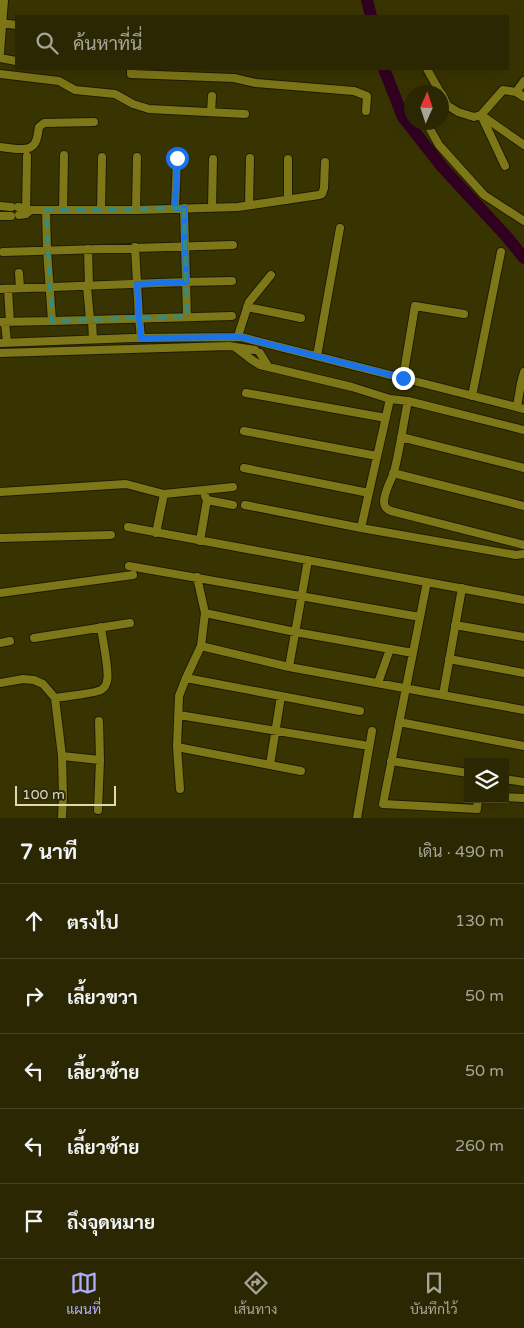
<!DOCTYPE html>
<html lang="th">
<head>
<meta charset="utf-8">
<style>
	:root { --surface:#2a2702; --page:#322f0c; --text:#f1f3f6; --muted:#a5a599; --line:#464424; --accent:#afaefa }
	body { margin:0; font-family:"Varela Round",Sarabun,sans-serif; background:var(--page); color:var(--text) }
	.controls { position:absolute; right:15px; bottom:15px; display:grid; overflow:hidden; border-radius:0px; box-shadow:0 5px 20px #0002 }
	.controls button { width:45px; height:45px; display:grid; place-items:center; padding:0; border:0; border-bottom:1px solid var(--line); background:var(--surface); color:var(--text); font:25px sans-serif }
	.compass { position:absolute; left:404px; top:85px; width:45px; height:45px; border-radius:50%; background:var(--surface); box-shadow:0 5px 20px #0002; rotate:3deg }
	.scale { position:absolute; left:15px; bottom:12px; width:101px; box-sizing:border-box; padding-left:5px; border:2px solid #dddab1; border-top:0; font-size:14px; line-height:18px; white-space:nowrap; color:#dddab1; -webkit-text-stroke:4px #2c2a0e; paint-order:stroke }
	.stop { position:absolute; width:15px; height:15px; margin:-11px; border:4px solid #1a73e8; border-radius:50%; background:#fff }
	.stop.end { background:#1a73e8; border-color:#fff; box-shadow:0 1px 5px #0008 }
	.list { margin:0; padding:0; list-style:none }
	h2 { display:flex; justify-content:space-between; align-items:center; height:65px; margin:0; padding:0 20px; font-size:21px }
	h2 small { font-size:16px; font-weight:400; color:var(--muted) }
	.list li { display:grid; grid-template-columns:32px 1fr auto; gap:15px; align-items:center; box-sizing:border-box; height:75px; padding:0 20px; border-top:1px solid var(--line) }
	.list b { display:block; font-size:19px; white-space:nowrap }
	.list em { font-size:16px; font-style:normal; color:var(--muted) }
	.icon { flex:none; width:28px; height:28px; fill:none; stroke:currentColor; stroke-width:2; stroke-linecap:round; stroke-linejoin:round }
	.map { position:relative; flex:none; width:524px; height:818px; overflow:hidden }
	.search { position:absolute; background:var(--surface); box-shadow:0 5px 20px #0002; left:15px; right:15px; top:15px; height:55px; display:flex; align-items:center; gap:12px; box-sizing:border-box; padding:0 18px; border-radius:0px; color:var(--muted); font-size:19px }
	.sheet { height:440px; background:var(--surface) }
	nav { display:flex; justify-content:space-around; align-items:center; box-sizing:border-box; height:70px; border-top:1px solid var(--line); background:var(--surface); font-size:14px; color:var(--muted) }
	nav a { display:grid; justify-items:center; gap:2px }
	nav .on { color:var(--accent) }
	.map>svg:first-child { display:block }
</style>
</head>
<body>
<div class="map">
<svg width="524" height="818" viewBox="0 0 524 818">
	<rect width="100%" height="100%" fill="#383402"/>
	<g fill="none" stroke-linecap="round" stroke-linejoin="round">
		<path stroke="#310021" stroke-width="12" d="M 367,0 L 371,16
			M 384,69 L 403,117 L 443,168 L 507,237 L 524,258"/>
		<defs>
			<path id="minor" d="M 2,23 L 16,25
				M 0,53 L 4,0
				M 0,58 L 16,61
				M 131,69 L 131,74 L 234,78 L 256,83 L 354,91 L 367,96 L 366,111
				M 427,69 L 440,92
				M 0,74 L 59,81 L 75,90 L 115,94 L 133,104 L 149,109 L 245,114
				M 524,81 L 516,92 L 524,97
				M 516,92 L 503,90 L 481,115 L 524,145
				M 442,94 L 447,105 L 458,112 L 474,117 L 481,115 L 505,166
				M 211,112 L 212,96
				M 426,122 L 439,145 L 484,195 L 524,221
				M 0,147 C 10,148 30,153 35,143 C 38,138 38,132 39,127 L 44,123 L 94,122
				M 288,200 L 288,159
				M 249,205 L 250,158
				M 0,206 L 11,207
				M 18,207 L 31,210 L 26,214 L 19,215
				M 212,207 L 213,159
				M 175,208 L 177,158
				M 184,208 L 187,316
				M 31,210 L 136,210 L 238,207 L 319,195 L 322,194 L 324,188 L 325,162
				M 46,210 L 47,250 L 52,321
				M 63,210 L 64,155
				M 101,210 L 102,157
				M 136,210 L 137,157
				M 26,214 L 27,156
				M 0,216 L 11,216
				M 135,247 L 139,318 L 141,338
				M 88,249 L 89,286
				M 3,252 L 233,245
				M 19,273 L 20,288
				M 87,286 L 90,320
				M 0,289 L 185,282 L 232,281
				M 8,289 L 10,322
				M 247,307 L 301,318
				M 92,320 L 93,339
				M 0,322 L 52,321 L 232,316
				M 5,322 L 7,342
				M 238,336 L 249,302 L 271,275
				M 0,343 L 133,338 L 241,337 L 524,409
				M 235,347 L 252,360 L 260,365 L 352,387 L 390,399 L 408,401 L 524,430
				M 0,353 L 229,346 L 255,350
				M 260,353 L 268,366
				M 317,356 L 340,228
				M 403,378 L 415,306 L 464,314
				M 246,393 L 386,418
				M 472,396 L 501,252
				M 408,401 C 403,425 400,449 394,472 C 391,481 384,492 384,502 C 384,507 386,509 391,511 L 524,545
				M 517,407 L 521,383 L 524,372
				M 244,431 L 377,456
				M 401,437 L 524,468
				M 244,468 L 369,493
				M 393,473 L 524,506
				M 0,492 L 126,484 L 164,494 L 233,487
				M 205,496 L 207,500 L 233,505
				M 245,505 L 361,528 L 516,555 L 524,554
				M 128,527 L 524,600
				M 361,528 L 390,399
				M 156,533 L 164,494
				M 0,538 L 111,535
				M 200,541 L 207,500
				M 308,560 L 289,667 L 524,710
				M 129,566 L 420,617
				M 427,582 L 383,804 L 477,809 L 478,799
				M 0,593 L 133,575
				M 205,613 L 295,632 L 413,653
				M 455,625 L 524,637
				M 34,638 L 130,623
				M 0,643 L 10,641
				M 201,646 L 289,667
				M 449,659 L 524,673
				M 186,678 L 360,711
				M 0,683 L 23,679 L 34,680 L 43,684 L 55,698 L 62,756 L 63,796 L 62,818
				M 378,683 L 390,649
				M 443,695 L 462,588
				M 55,698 C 65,696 93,694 101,690 C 104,688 107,684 107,681 C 110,672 102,638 101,627
				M 179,715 L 363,745
				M 399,722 L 524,746
				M 177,747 L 301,771
				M 62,756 L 100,760
				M 391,761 L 468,773
				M 270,765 L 281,696
				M 505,779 L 524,782
				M 180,789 L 177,747 L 179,696 L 186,678 L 201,646 L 205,613 L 197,577
				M 505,797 L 524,798
				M 98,810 L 100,760 L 99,721
				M 357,818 L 372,731"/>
		</defs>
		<use href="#minor" stroke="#1e1c01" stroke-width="10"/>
		<use href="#minor" stroke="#7e7717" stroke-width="8"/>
	</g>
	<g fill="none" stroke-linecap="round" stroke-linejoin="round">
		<path stroke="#1a73e8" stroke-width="6" d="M 177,158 L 175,208 L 184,208 L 186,282 L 137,284 L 139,318 L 141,338 L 241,337 L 403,378"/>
	</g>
	<path fill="none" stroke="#388a7b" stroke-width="4" stroke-dasharray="10 6" stroke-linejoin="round" d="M 184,208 L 187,316 L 52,321 L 46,210 Z"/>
</svg>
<div class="controls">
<button><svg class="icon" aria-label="layers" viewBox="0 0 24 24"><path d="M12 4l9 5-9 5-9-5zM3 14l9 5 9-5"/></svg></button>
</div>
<svg class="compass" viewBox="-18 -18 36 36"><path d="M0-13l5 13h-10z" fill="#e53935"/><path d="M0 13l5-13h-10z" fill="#a5a599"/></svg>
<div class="scale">100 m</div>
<div class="stop" style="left:177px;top:158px"></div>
<div class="stop end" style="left:403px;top:378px"></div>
<div class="search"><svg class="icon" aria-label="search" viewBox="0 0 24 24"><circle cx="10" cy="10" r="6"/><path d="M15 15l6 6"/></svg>ค้นหาที่นี่</div>
</div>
<section class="sheet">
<h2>7 นาที<small>เดิน · 490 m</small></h2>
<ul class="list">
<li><svg class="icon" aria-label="ahead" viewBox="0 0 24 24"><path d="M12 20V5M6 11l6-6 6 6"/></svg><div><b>ตรงไป</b></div><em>130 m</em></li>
<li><svg class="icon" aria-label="right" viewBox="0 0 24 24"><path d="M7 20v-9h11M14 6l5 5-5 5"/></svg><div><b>เลี้ยวขวา</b></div><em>50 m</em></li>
<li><svg class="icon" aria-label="left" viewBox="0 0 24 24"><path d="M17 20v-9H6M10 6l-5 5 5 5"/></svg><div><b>เลี้ยวซ้าย</b></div><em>50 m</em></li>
<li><svg class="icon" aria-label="left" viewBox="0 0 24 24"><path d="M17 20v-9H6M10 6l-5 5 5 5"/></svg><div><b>เลี้ยวซ้าย</b></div><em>260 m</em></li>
<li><svg class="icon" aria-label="arrive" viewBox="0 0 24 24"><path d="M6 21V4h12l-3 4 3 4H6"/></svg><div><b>ถึงจุดหมาย</b></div></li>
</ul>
</section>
<nav>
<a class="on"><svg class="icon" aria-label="map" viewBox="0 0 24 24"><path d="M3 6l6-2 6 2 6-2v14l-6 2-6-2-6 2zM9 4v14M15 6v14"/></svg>แผนที่</a>
<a><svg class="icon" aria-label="directions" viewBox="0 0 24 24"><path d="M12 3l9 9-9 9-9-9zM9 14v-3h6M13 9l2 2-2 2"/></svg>เส้นทาง</a>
<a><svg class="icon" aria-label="saved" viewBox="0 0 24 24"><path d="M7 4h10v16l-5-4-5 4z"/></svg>บันทึกไว้</a>
</nav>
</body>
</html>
